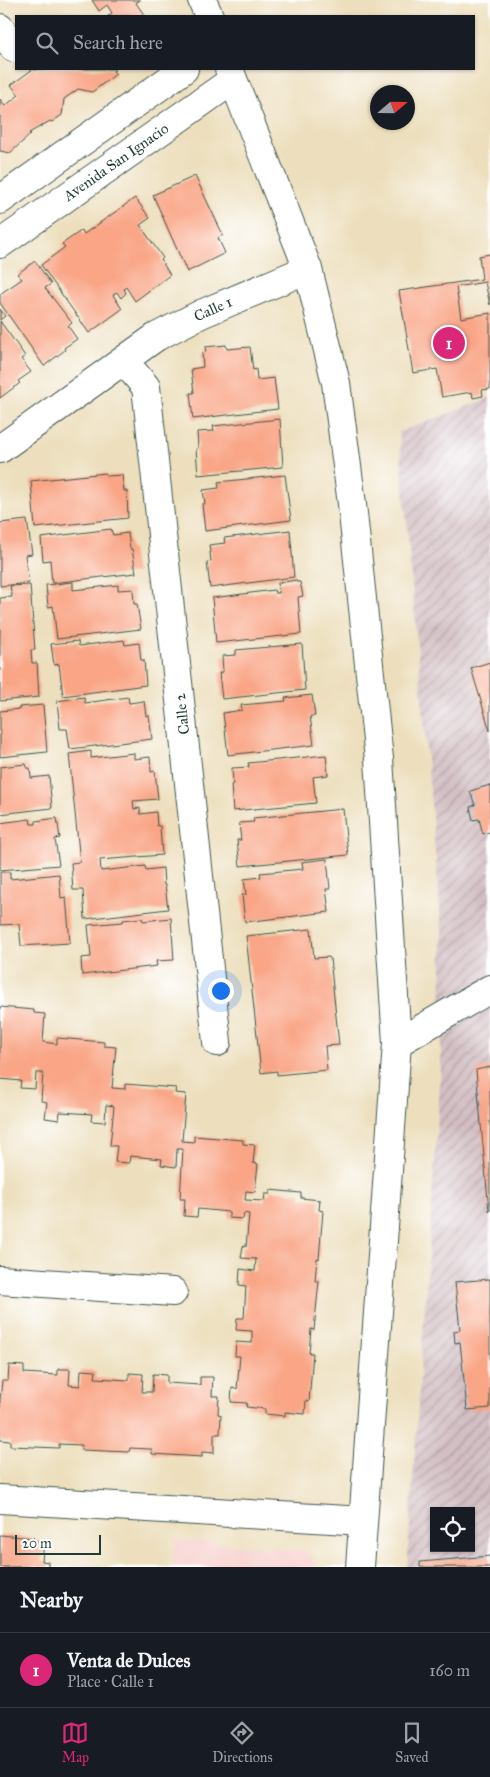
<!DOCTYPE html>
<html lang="en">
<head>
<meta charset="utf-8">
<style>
	:root { --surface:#171b24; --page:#20242c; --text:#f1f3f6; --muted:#9ea1a6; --line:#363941; --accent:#db2777 }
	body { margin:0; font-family:"IM FELL Great Primer",serif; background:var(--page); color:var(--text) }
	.controls { position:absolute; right:15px; bottom:15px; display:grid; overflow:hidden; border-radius:0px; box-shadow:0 1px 4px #0004 }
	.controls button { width:45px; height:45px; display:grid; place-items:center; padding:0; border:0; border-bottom:1px solid var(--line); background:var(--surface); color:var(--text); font:25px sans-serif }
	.compass { position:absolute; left:370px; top:85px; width:45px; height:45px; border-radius:50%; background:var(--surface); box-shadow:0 1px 4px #0004; rotate:70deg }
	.scale { position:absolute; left:15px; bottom:12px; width:86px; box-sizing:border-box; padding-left:5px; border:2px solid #1f3d34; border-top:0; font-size:14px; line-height:18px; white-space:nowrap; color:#1f3d34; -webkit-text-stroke:4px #fff; paint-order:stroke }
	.you { position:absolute; left:220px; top:990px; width:18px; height:18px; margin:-12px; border:4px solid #fff; border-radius:50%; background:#1a73e8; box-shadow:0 0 0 8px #1a73e833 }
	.badge { display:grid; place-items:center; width:32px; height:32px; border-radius:50%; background:var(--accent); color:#fff; font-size:16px; font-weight:700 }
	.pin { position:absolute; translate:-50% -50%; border:2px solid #fff; box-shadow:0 1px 5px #0006 }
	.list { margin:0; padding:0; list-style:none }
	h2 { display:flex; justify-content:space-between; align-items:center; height:65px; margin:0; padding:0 20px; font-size:21px }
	h2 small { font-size:16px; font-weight:400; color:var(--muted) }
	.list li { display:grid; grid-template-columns:32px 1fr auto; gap:15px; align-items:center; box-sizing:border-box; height:75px; padding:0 20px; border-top:1px solid var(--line) }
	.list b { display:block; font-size:19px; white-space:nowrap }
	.list p { margin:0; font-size:16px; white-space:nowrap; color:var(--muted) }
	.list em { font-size:16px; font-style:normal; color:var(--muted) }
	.icon { flex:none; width:28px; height:28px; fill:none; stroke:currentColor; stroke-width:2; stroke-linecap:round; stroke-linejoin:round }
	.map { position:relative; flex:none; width:490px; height:1567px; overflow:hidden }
	.search { position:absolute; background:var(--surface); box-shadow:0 1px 4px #0004; left:15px; right:15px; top:15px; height:55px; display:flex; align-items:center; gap:12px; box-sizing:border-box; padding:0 18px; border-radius:0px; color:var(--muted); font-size:19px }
	.sheet { height:140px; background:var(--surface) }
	nav { display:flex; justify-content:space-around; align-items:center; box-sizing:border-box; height:70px; border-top:1px solid var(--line); background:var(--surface); font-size:14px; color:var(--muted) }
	nav a { display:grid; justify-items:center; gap:2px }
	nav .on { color:var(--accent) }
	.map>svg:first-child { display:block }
</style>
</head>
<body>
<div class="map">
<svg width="490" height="1567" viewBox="0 0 490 1567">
	<defs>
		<pattern id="industrial-furrows" width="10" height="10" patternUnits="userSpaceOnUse" patternTransform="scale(1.25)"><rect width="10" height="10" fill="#d2bec3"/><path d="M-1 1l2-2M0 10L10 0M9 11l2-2" fill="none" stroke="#aa9c9f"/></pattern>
	</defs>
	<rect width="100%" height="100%" fill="#fff"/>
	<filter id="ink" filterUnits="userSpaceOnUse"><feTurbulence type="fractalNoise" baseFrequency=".02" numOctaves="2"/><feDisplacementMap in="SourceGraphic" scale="10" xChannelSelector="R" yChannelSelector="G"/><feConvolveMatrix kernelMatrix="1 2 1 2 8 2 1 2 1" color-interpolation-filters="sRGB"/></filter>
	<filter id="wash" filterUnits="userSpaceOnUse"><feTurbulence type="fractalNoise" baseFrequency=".0096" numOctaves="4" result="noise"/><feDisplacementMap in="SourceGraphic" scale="20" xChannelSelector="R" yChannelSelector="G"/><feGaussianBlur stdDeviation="1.12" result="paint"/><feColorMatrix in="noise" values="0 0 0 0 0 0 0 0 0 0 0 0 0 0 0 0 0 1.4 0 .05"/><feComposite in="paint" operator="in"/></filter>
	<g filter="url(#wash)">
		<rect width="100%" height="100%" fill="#eddfbd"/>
		<path fill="#f7d0cd" d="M 175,1540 L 304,1551 L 313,1558 L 319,1567 L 173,1567 Z"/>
		<path fill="url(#industrial-furrows)" fill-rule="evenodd" d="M 490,398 L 490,1567 L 407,1567 L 441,1069 L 442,931 L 399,432 ZM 434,1511 L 471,1511 L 471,1548 L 434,1548 Z"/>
		<g id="blocks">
			<path fill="#f9a586" d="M 92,0 L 140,0 L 136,3 L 145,16 L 108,16 L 112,13 L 107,5 L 99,11 Z
				M 33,69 L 36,70 L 38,69 L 116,69 L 113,71 L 116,74 L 92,92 L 78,89 L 64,99 L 62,115 L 52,122 L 50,121 L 29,133 L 31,134 L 10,153 L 0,151 L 0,99 L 5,106 L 19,95 L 11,85 Z
				M 195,176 L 223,235 L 218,238 L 225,253 L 187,272 L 153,195 Z
				M 135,198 L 150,218 L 140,225 L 163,258 L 161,260 L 170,275 L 135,301 L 126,287 L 124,289 L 126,293 L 121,298 L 117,292 L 113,295 L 122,309 L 89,333 L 41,265 L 65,247 L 62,244 L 82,230 L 84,234 Z
				M 490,254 L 490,305 L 485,282 L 456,287 L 461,318 L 490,313 L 490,389 L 482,390 L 483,396 L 473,398 L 472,392 L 442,397 L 437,369 L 413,373 L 399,291 L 482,279 L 479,256 Z
				M 35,261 L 51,284 L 45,288 L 72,323 L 68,326 L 77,339 L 64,348 L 65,350 L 44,366 L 0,303 L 0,294 L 22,279 L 17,274 Z
				M 0,309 L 5,316 L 0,320 Z
				M 0,321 L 25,356 L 21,359 L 31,372 L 18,381 L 20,383 L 0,398 Z
				M 226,345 L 227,349 L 250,347 L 253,370 L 256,369 L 257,380 L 274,378 L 278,409 L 193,419 L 190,393 L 194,393 L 191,369 L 203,367 L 202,353 L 206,352 L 205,347 Z
				M 280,419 L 283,467 L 198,475 L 196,449 L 198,448 L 197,432 L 214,431 L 213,426 Z
				M 106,473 L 106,476 L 122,475 L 124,491 L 127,491 L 128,518 L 35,528 L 31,481 Z
				M 285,475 L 291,520 L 205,531 L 202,504 L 205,504 L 203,490 L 219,488 L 218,482 Z
				M 27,520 L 32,554 L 25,555 L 29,583 L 0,586 L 0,523 Z
				M 111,529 L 113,535 L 128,533 L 130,549 L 132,549 L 136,573 L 52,583 L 50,560 L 43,561 L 41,538 Z
				M 290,530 L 294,577 L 210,588 L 207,562 L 211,561 L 209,545 L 225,543 L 224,538 Z
				M 296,580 L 296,582 L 300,582 L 303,596 L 298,597 L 301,634 L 216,643 L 212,598 L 274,590 L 275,593 L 279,593 L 278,583 Z
				M 73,582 L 73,590 L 118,585 L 118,590 L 133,589 L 134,604 L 137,604 L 141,629 L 57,639 L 53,606 L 48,607 L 46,585 Z
				M 30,585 L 35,650 L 31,650 L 32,663 L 37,663 L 39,697 L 0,701 L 0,598 L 12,597 L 10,586 Z
				M 124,640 L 125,645 L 139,643 L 141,660 L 144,660 L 146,685 L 63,696 L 59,664 L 54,665 L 51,644 L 78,641 L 79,646 Z
				M 302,644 L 305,690 L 222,699 L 219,673 L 223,672 L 222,656 L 236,655 L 236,650 Z
				M 490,662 L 490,731 L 471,668 Z
				M 312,695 L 315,716 L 310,716 L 314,745 L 228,755 L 223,713 L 242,710 L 241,705 L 286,701 L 285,698 Z
				M 84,697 L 85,703 L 128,697 L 129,703 L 144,701 L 146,716 L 149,715 L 152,739 L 70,749 L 67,729 L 60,729 L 57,701 Z
				M 43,705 L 47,752 L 0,757 L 0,711 L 20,709 L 19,707 Z
				M 91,751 L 91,758 L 134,753 L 134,759 L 150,757 L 151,772 L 155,771 L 158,799 L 133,801 L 134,809 L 140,808 L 140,814 L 156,812 L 157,826 L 160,826 L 162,855 L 100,860 L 101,871 L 145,866 L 146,870 L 163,868 L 164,885 L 165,885 L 168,909 L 85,919 L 83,890 L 73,890 L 71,863 L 80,862 L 69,754 Z
				M 326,755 L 328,775 L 313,777 L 316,803 L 233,811 L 231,785 L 233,784 L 232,768 L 249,767 L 248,763 Z
				M 26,764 L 27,768 L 30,768 L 31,778 L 49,776 L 52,808 L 0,814 L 0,767 Z
				M 490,785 L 490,832 L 483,834 L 479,819 L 473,820 L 470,807 L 475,805 L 470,791 Z
				M 343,809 L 348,855 L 240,866 L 237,840 L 241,840 L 239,823 L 254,822 L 253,818 Z
				M 57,818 L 60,838 L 55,839 L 59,865 L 0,870 L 0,823 L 30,819 L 31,824 L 36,824 L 36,821 Z
				M 327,859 L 330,889 L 326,889 L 329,912 L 245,922 L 242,895 L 246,895 L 244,879 L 261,877 L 260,873 L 303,869 L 302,862 Z
				M 0,872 L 10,872 L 10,879 L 59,874 L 61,898 L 66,897 L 70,943 L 21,946 L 19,924 L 0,925 Z
				M 142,918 L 143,921 L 171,918 L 174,960 L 156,961 L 157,966 L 82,975 L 81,958 L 91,957 L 88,925 L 123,922 L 123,920 Z
				M 311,929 L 314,958 L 329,957 L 330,958 L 339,1045 L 325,1046 L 327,1070 L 277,1075 L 277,1071 L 261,1073 L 246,936 Z
				M 0,1007 L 34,1010 L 34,1013 L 45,1014 L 43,1042 L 57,1044 L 57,1038 L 104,1042 L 104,1046 L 116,1047 L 112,1088 L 125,1089 L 125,1084 L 176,1088 L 175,1093 L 186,1094 L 182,1141 L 194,1142 L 194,1136 L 243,1140 L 243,1144 L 255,1145 L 253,1163 L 258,1164 L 255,1192 L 246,1191 L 245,1200 L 264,1201 L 265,1194 L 270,1194 L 270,1190 L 301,1193 L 301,1198 L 320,1200 L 319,1210 L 323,1211 L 319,1259 L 317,1258 L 315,1281 L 319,1281 L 314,1330 L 311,1329 L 309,1353 L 313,1353 L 309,1402 L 306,1401 L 305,1414 L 285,1412 L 285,1416 L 265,1414 L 265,1409 L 246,1407 L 247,1403 L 231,1402 L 232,1388 L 237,1389 L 240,1356 L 235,1356 L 236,1342 L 252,1343 L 252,1331 L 236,1330 L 237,1318 L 244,1318 L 246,1286 L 239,1285 L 240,1269 L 255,1271 L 256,1259 L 241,1258 L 243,1246 L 246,1247 L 249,1214 L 244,1213 L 243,1219 L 229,1218 L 229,1212 L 198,1209 L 197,1217 L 184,1216 L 185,1199 L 180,1199 L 183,1149 L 177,1149 L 176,1167 L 161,1165 L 162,1159 L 130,1156 L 129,1163 L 115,1162 L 117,1146 L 110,1146 L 114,1106 L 106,1105 L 105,1122 L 91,1121 L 92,1114 L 60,1112 L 59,1120 L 45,1118 L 47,1102 L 41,1101 L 43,1073 L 36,1073 L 35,1089 L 20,1088 L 21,1081 L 0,1079 Z
				M 490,1067 L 490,1211 L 489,1211 L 476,1070 Z
				M 490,1279 L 490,1408 L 467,1410 L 460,1342 L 455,1343 L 454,1331 L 460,1330 L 455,1282 Z
				M 9,1365 L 24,1366 L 24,1373 L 58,1375 L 58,1369 L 70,1369 L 69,1385 L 80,1386 L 81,1370 L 96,1371 L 95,1378 L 129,1380 L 129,1373 L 143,1374 L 142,1392 L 152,1392 L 153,1374 L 167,1375 L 167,1383 L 200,1385 L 200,1377 L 213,1377 L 212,1396 L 219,1396 L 218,1414 L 221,1415 L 220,1434 L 214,1434 L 214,1453 L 202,1452 L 202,1457 L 152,1454 L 152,1449 L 149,1449 L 130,1448 L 129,1452 L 81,1450 L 82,1445 L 59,1444 L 59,1448 L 10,1446 L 10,1441 L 0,1440 L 0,1400 L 2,1381 L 8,1381 Z
				M 0,1535 L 34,1538 L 33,1541 L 44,1541 L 42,1561 L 48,1562 L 48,1567 L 0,1567 Z
				M 490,1556 L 490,1567 L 420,1567 L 420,1562 Z"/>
		</g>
	</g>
	<g filter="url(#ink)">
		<use href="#blocks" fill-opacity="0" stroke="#3e5549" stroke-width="1"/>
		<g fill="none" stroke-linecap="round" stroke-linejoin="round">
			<defs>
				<path id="minor" d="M 202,0 L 209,16
					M 0,28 L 14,48
					M 229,69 L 308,269 L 336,383 L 352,504 L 379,759 L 397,1043 L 360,1567
					M 0,200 L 184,69
					M 0,244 L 233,80
					M 124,361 L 146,387 L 217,1042
					M 0,449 L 156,337 L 201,314 L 308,269
					M 397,1043 L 490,989
					M 0,1280 L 173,1292
					M 0,1499 L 363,1521"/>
			</defs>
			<use href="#minor" stroke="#3e5549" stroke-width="30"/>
			<use href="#minor" stroke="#fff" stroke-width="28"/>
		</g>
	</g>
	<g text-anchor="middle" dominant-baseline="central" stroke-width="4" stroke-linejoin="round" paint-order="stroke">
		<g font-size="15" fill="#1f3d34" stroke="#fff">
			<text transform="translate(116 162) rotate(-35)">Avenida San Ignacio</text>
			<text transform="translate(213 309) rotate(-24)">Calle 1</text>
			<text transform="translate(182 714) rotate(-96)">Calle 2</text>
		</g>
	</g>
</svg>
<div class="controls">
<button><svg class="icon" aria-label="locate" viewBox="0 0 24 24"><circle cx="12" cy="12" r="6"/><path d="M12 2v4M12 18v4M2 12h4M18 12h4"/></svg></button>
</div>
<svg class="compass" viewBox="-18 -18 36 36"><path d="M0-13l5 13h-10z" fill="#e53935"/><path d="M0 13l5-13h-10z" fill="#9ea1a6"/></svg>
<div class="scale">20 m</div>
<div class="you"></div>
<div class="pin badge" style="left:449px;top:343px">1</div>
<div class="search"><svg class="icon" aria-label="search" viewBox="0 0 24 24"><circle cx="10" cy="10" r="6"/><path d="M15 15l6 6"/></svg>Search here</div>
</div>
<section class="sheet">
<h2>Nearby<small></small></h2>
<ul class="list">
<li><span class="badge">1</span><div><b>Venta de Dulces</b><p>Place · Calle 1</p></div><em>160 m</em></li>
</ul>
</section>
<nav>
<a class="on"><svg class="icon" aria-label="map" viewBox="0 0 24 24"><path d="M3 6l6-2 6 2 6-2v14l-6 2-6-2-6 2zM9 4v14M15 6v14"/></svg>Map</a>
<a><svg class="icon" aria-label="directions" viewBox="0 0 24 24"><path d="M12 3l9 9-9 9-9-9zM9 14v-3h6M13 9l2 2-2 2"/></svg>Directions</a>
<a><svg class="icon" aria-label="saved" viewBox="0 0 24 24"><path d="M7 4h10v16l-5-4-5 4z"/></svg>Saved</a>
</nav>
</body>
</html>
